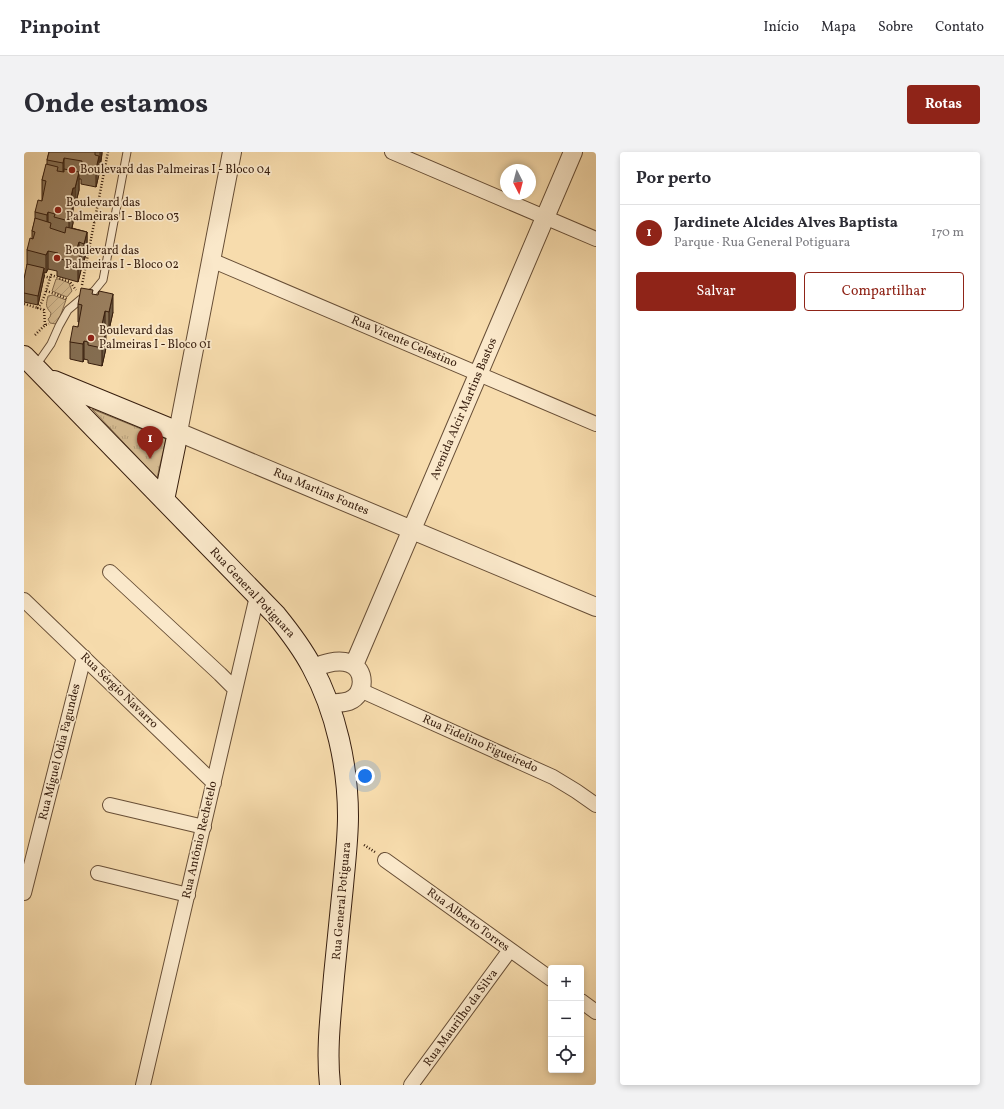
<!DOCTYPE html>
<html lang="pt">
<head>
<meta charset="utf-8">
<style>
	:root { --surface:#fff; --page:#f2f2f3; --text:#2b2b33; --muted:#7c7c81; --line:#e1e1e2; --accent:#8f2418 }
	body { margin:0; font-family:Vollkorn,serif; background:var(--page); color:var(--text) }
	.controls { position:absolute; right:12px; bottom:12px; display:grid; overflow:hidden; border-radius:4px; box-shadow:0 2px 6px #0003 }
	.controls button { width:36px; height:36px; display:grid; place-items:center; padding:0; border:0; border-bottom:1px solid var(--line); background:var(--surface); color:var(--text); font:20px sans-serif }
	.compass { position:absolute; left:476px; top:12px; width:36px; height:36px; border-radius:50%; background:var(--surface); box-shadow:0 2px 6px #0003; rotate:174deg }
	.you { position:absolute; left:341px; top:624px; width:14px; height:14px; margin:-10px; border:3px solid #fff; border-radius:50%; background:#1a73e8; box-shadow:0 0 0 6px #1a73e833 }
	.badge { display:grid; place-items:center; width:26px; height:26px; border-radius:50%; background:var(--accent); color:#fff; font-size:13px; font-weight:700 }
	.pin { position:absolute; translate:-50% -33px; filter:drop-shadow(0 1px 2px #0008) }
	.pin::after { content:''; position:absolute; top:21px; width:14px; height:12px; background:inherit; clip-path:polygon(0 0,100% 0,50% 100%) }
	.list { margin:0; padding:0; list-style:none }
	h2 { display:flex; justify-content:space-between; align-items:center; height:52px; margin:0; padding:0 16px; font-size:17px }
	h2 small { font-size:13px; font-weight:400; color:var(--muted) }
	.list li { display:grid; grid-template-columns:26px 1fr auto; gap:12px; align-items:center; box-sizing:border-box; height:56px; padding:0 16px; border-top:1px solid var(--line) }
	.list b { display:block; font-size:15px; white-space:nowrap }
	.list p { margin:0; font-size:13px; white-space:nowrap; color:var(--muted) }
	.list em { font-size:13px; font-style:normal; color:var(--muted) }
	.actions { display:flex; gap:8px; padding:12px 16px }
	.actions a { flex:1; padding:9px 0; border:1px solid var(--accent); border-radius:4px; text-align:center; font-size:14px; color:var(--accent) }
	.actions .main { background:var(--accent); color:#fff }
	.icon { flex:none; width:22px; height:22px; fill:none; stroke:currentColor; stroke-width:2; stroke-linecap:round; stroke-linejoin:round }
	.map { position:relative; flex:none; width:572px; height:933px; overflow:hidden; border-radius:4px }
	header { display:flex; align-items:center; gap:24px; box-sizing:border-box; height:56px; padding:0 20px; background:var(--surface); border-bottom:1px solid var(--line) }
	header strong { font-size:19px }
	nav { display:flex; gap:22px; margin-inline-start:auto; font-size:14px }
	.intro { display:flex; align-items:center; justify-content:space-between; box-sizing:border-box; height:96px; padding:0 24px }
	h1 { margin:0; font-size:28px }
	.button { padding:10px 18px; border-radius:4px; background:var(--accent); color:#fff; font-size:14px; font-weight:700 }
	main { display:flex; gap:24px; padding:0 24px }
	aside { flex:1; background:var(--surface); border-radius:4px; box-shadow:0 2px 6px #0003 }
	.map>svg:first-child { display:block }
</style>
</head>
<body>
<header>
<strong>Pinpoint</strong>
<nav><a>Início</a><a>Mapa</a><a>Sobre</a><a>Contato</a></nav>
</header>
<div class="intro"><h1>Onde estamos</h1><a class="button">Rotas</a></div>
<main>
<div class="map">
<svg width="572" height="933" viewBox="0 0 572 933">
	<defs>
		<pattern id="park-tufts" width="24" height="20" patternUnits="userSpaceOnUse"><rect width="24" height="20" fill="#d6bc92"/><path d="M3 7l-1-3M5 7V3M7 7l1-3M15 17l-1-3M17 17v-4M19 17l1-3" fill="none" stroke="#b8a17d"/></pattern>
		<pattern id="garden-furrows" width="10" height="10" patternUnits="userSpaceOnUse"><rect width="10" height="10" fill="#d6bc92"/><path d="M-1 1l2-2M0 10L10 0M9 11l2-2" fill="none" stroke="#b8a17d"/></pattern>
	</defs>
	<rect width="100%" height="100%" fill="#f7dcad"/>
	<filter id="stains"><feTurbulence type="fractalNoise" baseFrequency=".005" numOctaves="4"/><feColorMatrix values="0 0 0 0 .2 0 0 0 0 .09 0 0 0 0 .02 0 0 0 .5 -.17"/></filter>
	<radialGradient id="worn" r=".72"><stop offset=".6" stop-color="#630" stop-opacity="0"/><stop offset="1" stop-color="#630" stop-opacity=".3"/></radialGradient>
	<path fill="url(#park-tufts)" stroke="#866d50" d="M 68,257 L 142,287 L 133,326 Z"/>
	<path fill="url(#garden-furrows)" stroke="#866d50" d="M 32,127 L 35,127 L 45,131 L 48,139 L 43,145 L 28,139 Z
		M 29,143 L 42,148 L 36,165 L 32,172 L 26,171 L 24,167 L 26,165 L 27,161 C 21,154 22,153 24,144 Z"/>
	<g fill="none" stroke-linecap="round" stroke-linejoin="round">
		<defs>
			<path id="service" d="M 11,215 L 27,192 L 35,174 L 44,158 L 57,147 L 70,139 L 79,128 L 103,0"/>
			<path id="minor" d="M 368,0 L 572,87
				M 187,108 L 572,272
				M 86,420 L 196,522 L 211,537
				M 0,448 L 190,631
				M 336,538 L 529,625 L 552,639 L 572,653
				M 86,653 L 180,675
				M 361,708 L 527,827
				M 74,721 L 164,743
				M 0,741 L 60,505
				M 557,849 L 572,860
				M 119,933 L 233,444
				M 387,933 L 486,798"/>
			<path id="tertiary" d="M 208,0 L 154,280 L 572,455
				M 330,513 L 549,0
				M 289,516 C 299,512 313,507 325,511 C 342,517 342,542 325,549 C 319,551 311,551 304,552"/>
			<path id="secondary" d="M 0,204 L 252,463 C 265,479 278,496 288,515 C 312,559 324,615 324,664 C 324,687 321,711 319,734 C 316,764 313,794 310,824 C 307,861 302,897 306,933
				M 30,229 L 154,280 L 140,348"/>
		</defs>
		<use href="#service" stroke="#674e36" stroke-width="9"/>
		<use href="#minor" stroke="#674e36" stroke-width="16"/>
		<use href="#tertiary" stroke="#674e36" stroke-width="20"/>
		<use href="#secondary" stroke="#371e0e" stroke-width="22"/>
		<path stroke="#371e0e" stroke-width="2.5" stroke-dasharray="1 2" stroke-linecap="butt" d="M 47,62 L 71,69
			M 17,123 L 26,126
			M 58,133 L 84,0
			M 22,139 L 32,142 L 43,147
			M 0,152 L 14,156
			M 21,173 L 20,158 L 14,156 C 20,149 24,132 27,123 L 46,130 L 52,138
			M 11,183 L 21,173 L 25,172
			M 340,693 L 351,700"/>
		<use href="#service" stroke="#fae8ca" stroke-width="7"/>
		<use href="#minor" stroke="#fae8ca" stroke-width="14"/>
		<use href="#tertiary" stroke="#fae8ca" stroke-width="18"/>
		<use href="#secondary" stroke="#fae8ca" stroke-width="20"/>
	</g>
	<path fill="#856f53" stroke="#371e0e" d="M 25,0 L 78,0 L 78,2 L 76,16 L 75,16 L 75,22 L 72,35 L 57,32 L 57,27 L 55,27 L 55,38 L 51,54 L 49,54 L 49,71 L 48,76 L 63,80 L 63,98 L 60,109 L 57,109 L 57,118 L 54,130 L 33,124 L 33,119 L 24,117 L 22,121 L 20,120 L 20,125 L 14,153 L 0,150 L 0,127 L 3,115 L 3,98 L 8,87 L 8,79 L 11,68 L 11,60 L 18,49 L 18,28 L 23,12 L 23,8 Z
		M 69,143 L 89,160 L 85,178 L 81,177 L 82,196 L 78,214 L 64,211 L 64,208 L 60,207 L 59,210 L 46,207 L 46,190 L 54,175 L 55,170 L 54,170 L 54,152 Z"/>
	<path fill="#6c5a44" stroke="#371e0e" d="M 76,0 L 78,0 L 76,16 Z
		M 75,4 L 75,22 L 72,35 L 72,17 Z
		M 40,6 L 40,24 L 39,28 L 39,11 Z
		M 55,20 L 55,38 L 51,54 L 51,36 Z
		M 49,36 L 49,71 L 45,87 L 45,53 Z
		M 24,60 L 24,78 L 23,81 L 23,63 Z
		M 63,80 L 63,98 L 60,109 L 60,92 Z
		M 55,90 L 55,108 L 52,99 Z
		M 24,99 L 24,117 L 22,121 L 22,103 Z
		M 57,100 L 57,118 L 54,130 L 54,112 Z
		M 20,116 L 20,125 L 14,153 L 14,144 Z
		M 89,142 L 89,160 L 85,178 L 85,160 Z
		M 81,159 L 81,177 L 77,195 L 77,177 Z
		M 82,178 L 82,196 L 78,214 L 78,196 Z
		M 60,189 L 60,207 L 59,210 L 59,192 Z"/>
	<path fill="#9b8161" stroke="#371e0e" d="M 25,0 L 71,0 L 71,3 L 75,4 L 72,17 L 57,15 L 58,9 L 40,6 L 39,11 L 23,8 Z
		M 22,12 L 34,15 L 33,19 L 40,20 L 40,17 L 55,20 L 51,36 L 49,36 L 45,53 L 49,53 L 45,69 L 30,65 L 31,62 L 24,60 L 23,63 L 11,60 L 14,48 L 18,49 L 22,29 L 18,28 Z
		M 11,66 L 27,71 L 26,76 L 41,81 L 42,75 L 63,80 L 60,92 L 55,90 L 52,99 L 57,100 L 54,112 L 33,106 L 34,101 L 24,99 L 22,103 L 3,98 L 6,86 L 9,87 L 11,80 L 8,79 Z
		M 3,112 L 20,116 L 14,144 L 0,141 L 0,127 Z
		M 57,136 L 69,138 L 68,142 L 74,143 L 75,139 L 89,142 L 85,160 L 81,159 L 77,177 L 82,178 L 78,196 L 64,193 L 64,190 L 60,189 L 59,192 L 46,190 L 49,174 L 54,175 L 58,153 L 54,152 Z"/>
	<g fill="#8f2418" stroke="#fae8ca" stroke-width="1.5">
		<circle cx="48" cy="18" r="4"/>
		<circle cx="34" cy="58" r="4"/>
		<circle cx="33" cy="106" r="4"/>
		<circle cx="67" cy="186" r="4"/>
	</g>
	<g text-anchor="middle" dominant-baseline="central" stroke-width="3.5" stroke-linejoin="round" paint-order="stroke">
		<g font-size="12" fill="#371e0e" stroke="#fae8ca" text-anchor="start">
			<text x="56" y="18">Boulevard das Palmeiras I - Bloco 04</text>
			<text x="42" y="51">Boulevard das<tspan x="42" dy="14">Palmeiras I - Bloco 03</tspan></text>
			<text x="41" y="99">Boulevard das<tspan x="41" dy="14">Palmeiras I - Bloco 02</tspan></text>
			<text x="75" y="179">Boulevard das<tspan x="75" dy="14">Palmeiras I - Bloco 01</tspan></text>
		</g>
		<g font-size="12" fill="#371e0e" stroke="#fae8ca">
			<text transform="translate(380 190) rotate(23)">Rua Vicente Celestino</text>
			<text transform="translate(440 257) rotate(-67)">Avenida Alcir Martins Bastos</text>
			<text transform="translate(297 340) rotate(23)">Rua Martins Fontes</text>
			<text transform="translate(228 441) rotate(47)">Rua General Potiguara</text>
			<text transform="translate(95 539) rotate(44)">Rua Sérgio Navarro</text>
			<text transform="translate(456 592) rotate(24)">Rua Fidelino Figueiredo</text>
			<text transform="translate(36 600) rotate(-76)">Rua Miguel Odia Fagundes</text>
			<text transform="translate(176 688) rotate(-77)">Rua Antônio Rechetelo</text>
			<text transform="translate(318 749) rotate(-85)">Rua General Potiguara</text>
			<text transform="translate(444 768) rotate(36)">Rua Alberto Torres</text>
			<text transform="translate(437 866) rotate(-54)">Rua Maurilho da Silva</text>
		</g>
	</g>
	<rect width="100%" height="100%" filter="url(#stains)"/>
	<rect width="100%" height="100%" fill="url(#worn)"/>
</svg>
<div class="controls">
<button>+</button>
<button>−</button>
<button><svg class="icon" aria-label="locate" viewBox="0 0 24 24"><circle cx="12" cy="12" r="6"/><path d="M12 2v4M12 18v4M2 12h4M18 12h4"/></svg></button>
</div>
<svg class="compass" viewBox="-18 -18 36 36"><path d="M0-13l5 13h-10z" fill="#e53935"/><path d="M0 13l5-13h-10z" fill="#7c7c81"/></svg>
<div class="you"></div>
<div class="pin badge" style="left:126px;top:307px">1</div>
</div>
<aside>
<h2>Por perto<small></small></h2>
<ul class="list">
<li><span class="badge">1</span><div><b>Jardinete Alcides Alves Baptista</b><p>Parque · Rua General Potiguara</p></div><em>170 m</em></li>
</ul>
<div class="actions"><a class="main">Salvar</a><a>Compartilhar</a></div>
</aside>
</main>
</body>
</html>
